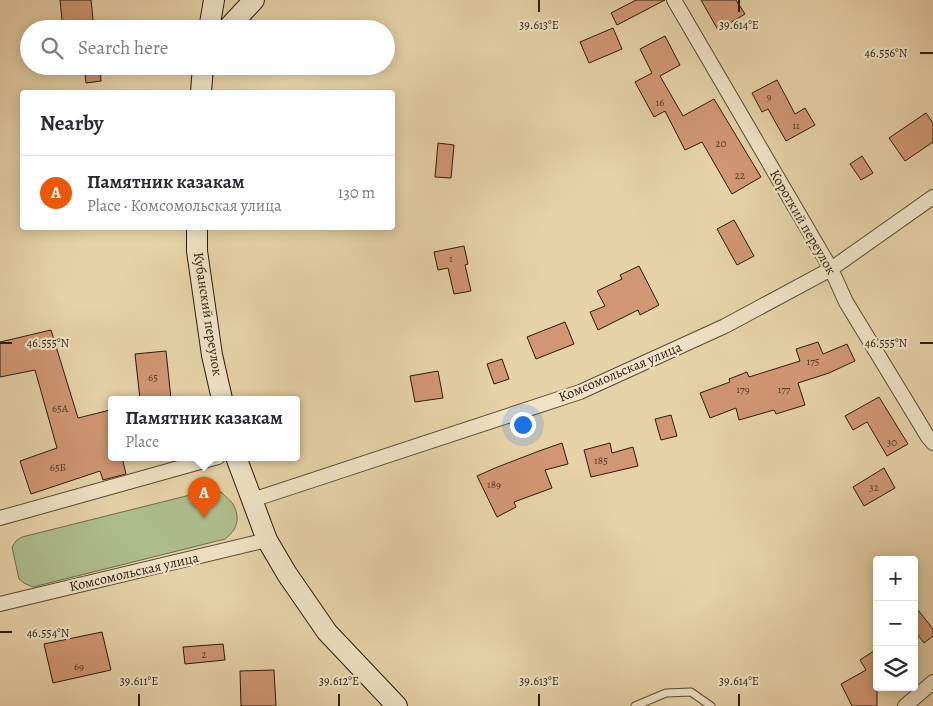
<!DOCTYPE html>
<html lang="en">
<head>
<meta charset="utf-8">
<style>
	:root { --surface:#fff; --page:#f2f2f3; --text:#2b2b33; --muted:#7c7c81; --line:#e1e1e2; --accent:#ea580c }
	body { margin:0; font-family:Alegreya,serif; background:var(--page); color:var(--text) }
	.controls { position:absolute; right:15px; bottom:15px; display:grid; overflow:hidden; border-radius:5px; box-shadow:0 2px 12px #0003 }
	.controls button { width:45px; height:45px; display:grid; place-items:center; padding:0; border:0; border-bottom:1px solid var(--line); background:var(--surface); color:var(--text); font:25px sans-serif }
	.you { position:absolute; left:522px; top:424px; width:18px; height:18px; margin:-12px; border:4px solid #fff; border-radius:50%; background:#1a73e8; box-shadow:0 0 0 8px #1a73e833 }
	.badge { display:grid; place-items:center; width:32px; height:32px; border-radius:50%; background:var(--accent); color:#fff; font-size:16px; font-weight:700 }
	.pin { position:absolute; translate:-50% -41px; filter:drop-shadow(0 1px 2px #0008) }
	.pin::after { content:''; position:absolute; top:26px; width:18px; height:15px; background:inherit; clip-path:polygon(0 0,100% 0,50% 100%) }
	.popup { position:absolute; left:108px; top:396px; width:192px; height:65px; box-sizing:border-box; display:grid; place-content:center; border-radius:5px; background:var(--surface); filter:drop-shadow(0 1px 4px #0005); font-size:16px; white-space:nowrap; color:var(--muted) }
	.popup b { font-size:19px; color:var(--text) }
	.popup::after { content:''; position:absolute; left:50%; top:100%; margin-left:-10px; border:10px solid transparent; border-top-color:var(--surface) }
	.list { margin:0; padding:0; list-style:none }
	h2 { display:flex; justify-content:space-between; align-items:center; height:65px; margin:0; padding:0 20px; font-size:21px }
	h2 small { font-size:16px; font-weight:400; color:var(--muted) }
	.list li { display:grid; grid-template-columns:32px 1fr auto; gap:15px; align-items:center; box-sizing:border-box; height:75px; padding:0 20px; border-top:1px solid var(--line) }
	.list b { display:block; font-size:19px; white-space:nowrap }
	.list p { margin:0; font-size:16px; white-space:nowrap; color:var(--muted) }
	.list em { font-size:16px; font-style:normal; color:var(--muted) }
	.icon { flex:none; width:28px; height:28px; fill:none; stroke:currentColor; stroke-width:2; stroke-linecap:round; stroke-linejoin:round }
	.map { position:relative; flex:none; width:933px; height:706px; overflow:hidden }
	.search { position:absolute; background:var(--surface); box-shadow:0 2px 12px #0003; left:20px; top:20px; width:375px; height:55px; display:flex; align-items:center; gap:12px; box-sizing:border-box; padding:0 18px; border-radius:28px; color:var(--muted); font-size:19px }
	.panel { position:absolute; background:var(--surface); box-shadow:0 2px 12px #0003; left:20px; top:90px; width:375px; height:140px; border-radius:5px }
	.map>svg:first-child { display:block }
</style>
</head>
<body>
<div class="map">
<svg width="933" height="706" viewBox="0 0 933 706">
	<rect width="100%" height="100%" fill="#e7d2a7"/>
	<filter id="stains"><feTurbulence type="fractalNoise" baseFrequency=".004" numOctaves="4"/><feColorMatrix values="0 0 0 0 .2 0 0 0 0 .09 0 0 0 0 .02 0 0 0 .5 -.17"/></filter>
	<radialGradient id="worn" r=".72"><stop offset=".6" stop-color="#630" stop-opacity="0"/><stop offset="1" stop-color="#630" stop-opacity=".3"/></radialGradient>
	<path fill="#afbd8c" stroke="#6c6c4c" d="M 206,491 L 221,492 C 225,496 230,500 233,504 C 241,518 237,530 225,539 L 33,587 L 24,583 L 19,579 L 12,547 L 16,541 L 22,537 Z"/>
	<path fill="#d19772" stroke="#291b0c" d="M 60,0 L 91,0 L 94,29 L 63,29 Z
		M 636,0 L 665,0 L 617,25 L 611,13 Z
		M 701,0 L 736,0 L 745,14 L 718,30 Z
		M 613,28 L 622,49 L 589,63 L 580,42 Z
		M 665,36 L 680,65 L 660,76 L 683,116 L 714,99 L 761,177 L 732,194 L 702,142 L 685,150 L 665,111 L 654,117 L 635,82 L 652,73 L 640,49 Z
		M 84,66 L 100,66 L 101,81 L 86,83 Z
		M 777,80 L 795,114 L 805,108 L 815,125 L 786,141 L 768,109 L 762,112 L 752,93 Z
		M 926,113 L 933,123 L 933,142 L 905,161 L 889,138 Z
		M 438,143 L 454,145 L 451,178 L 435,177 Z
		M 862,156 L 873,173 L 861,180 L 850,164 Z
		M 734,220 L 754,256 L 737,265 L 717,229 Z
		M 464,246 L 468,264 L 465,265 L 471,291 L 454,294 L 448,268 L 438,270 L 434,252 Z
		M 639,266 L 659,305 L 640,315 L 638,310 L 598,330 L 590,312 L 605,306 L 597,291 L 622,279 L 620,275 Z
		M 565,322 L 574,344 L 536,359 L 527,337 Z
		M 51,330 L 78,418 L 110,410 L 112,417 L 112,457 L 122,457 L 126,474 L 103,480 L 100,471 L 31,494 L 20,461 L 57,448 L 35,370 L 0,377 L 0,342 Z
		M 818,342 L 823,354 L 847,344 L 855,361 L 829,373 L 798,383 L 805,405 L 776,414 L 774,410 L 739,420 L 736,408 L 710,418 L 700,393 L 730,382 L 729,379 L 747,372 L 749,377 L 800,361 L 796,349 Z
		M 166,351 L 171,399 L 140,399 L 135,354 Z
		M 502,359 L 509,379 L 494,384 L 487,364 Z
		M 438,371 L 443,398 L 415,402 L 410,376 Z
		M 879,397 L 908,444 L 887,456 L 867,422 L 853,430 L 845,416 Z
		M 671,415 L 677,436 L 661,440 L 655,419 Z
		M 562,443 L 568,464 L 545,470 L 552,488 L 514,502 L 516,507 L 497,517 L 477,476 L 495,468 L 539,451 Z
		M 610,443 L 612,453 L 633,447 L 638,466 L 591,477 L 584,450 Z
		M 884,468 L 895,488 L 864,506 L 853,487 Z
		M 914,605 L 933,629 L 933,636 L 924,643 L 914,630 Z
		M 102,632 L 111,670 L 53,683 L 44,644 Z
		M 223,644 L 225,660 L 185,664 L 183,647 Z
		M 877,649 L 877,706 L 852,706 L 841,684 L 866,670 L 860,660 Z
		M 274,670 L 276,706 L 241,706 L 240,671 Z"/>
	<g fill="none" stroke-linecap="round" stroke-linejoin="round">
		<defs>
			<path id="lane" d="M 635,706 L 666,693 L 691,692 L 711,706"/>
			<path id="street" d="M 674,0 L 831,269 L 846,302 L 928,437 L 933,443
				M 252,500 L 580,392 L 725,326 L 831,269 L 933,197
				M 0,518 L 218,457
				M 0,604 L 267,540
				M 905,706 L 933,682"/>
			<path id="secondary" d="M 209,29 L 214,0
				M 227,29 L 254,0
				M 201,92 L 203,66
				M 197,228 L 197,251 L 212,355 L 222,399
				M 236,457 L 267,540 L 287,574 L 327,632 L 397,706"/>
		</defs>
		<use href="#lane" stroke="#584933" stroke-width="9"/>
		<use href="#street" stroke="#584933" stroke-width="16"/>
		<use href="#secondary" stroke="#291b0c" stroke-width="22"/>
		<use href="#lane" stroke="#efe2c6" stroke-width="7"/>
		<use href="#street" stroke="#efe2c6" stroke-width="14"/>
		<use href="#secondary" stroke="#efe2c6" stroke-width="20"/>
	</g>
	<path fill="none" stroke="#291b0c" stroke-width="2" d="M 539,0 L 539,12M 739,0 L 739,12M 920,53 L 933,53M 0,343 L 12,343M 920,343 L 933,343M 0,632 L 12,632M 139,694 L 139,706M 339,694 L 339,706M 539,694 L 539,706M 739,694 L 739,706"/>
	<g text-anchor="middle" dominant-baseline="central" stroke-width="4.5" stroke-linejoin="round" paint-order="stroke">
		<g font-size="11" fill="#533a26">
			<text x="769" y="96">9</text>
			<text x="660" y="102">16</text>
			<text x="796" y="125">11</text>
			<text x="721" y="143">20</text>
			<text x="740" y="175">22</text>
			<text x="451" y="258">1</text>
			<text x="813" y="361">175</text>
			<text x="153" y="377">65</text>
			<text x="743" y="389">179</text>
			<text x="784" y="389">177</text>
			<text x="60" y="408">65А</text>
			<text x="892" y="442">30</text>
			<text x="601" y="460">185</text>
			<text x="58" y="467">65Б</text>
			<text x="494" y="484">189</text>
			<text x="874" y="487">32</text>
			<text x="204" y="654">2</text>
			<text x="79" y="666">69</text>
		</g>
		<g font-size="14" fill="#291b0c" stroke="#efe2c6">
			<text transform="translate(803 222) rotate(60)">Короткий переулок</text>
			<text transform="translate(208 314) rotate(81)">Кубанский переулок</text>
			<text transform="translate(620 372) rotate(-23)">Комсомольская улица</text>
			<text transform="translate(134 572) rotate(-13)">Комсомольская улица</text>
		</g>
	</g>
	<g font-size="12" text-anchor="middle" fill="#291b0c" stroke="#efe2c6" stroke-width="4.5" stroke-linejoin="round" paint-order="stroke">
		<text x="539" y="29">39.613°E</text>
		<text x="739" y="29">39.614°E</text>
		<text x="886" y="57">46.556°N</text>
		<text x="48" y="347">46.555°N</text>
		<text x="886" y="347">46.555°N</text>
		<text x="48" y="637">46.554°N</text>
		<text x="139" y="685">39.611°E</text>
		<text x="339" y="685">39.612°E</text>
		<text x="539" y="685">39.613°E</text>
		<text x="739" y="685">39.614°E</text>
	</g>
	<rect width="100%" height="100%" filter="url(#stains)"/>
	<rect width="100%" height="100%" fill="url(#worn)"/>
</svg>
<div class="controls">
<button>+</button>
<button>−</button>
<button><svg class="icon" aria-label="layers" viewBox="0 0 24 24"><path d="M12 4l9 5-9 5-9-5zM3 14l9 5 9-5"/></svg></button>
</div>
<div class="you"></div>
<div class="pin badge" style="left:204px;top:518px">A</div>
<div class="popup"><b>Памятник казакам</b>Place</div>
<div class="search"><svg class="icon" aria-label="search" viewBox="0 0 24 24"><circle cx="10" cy="10" r="6"/><path d="M15 15l6 6"/></svg>Search here</div>
<section class="panel">
<h2>Nearby<small></small></h2>
<ul class="list">
<li><span class="badge">A</span><div><b>Памятник казакам</b><p>Place · Комсомольская улица</p></div><em>130 m</em></li>
</ul>
</section>
</div>
</body>
</html>
